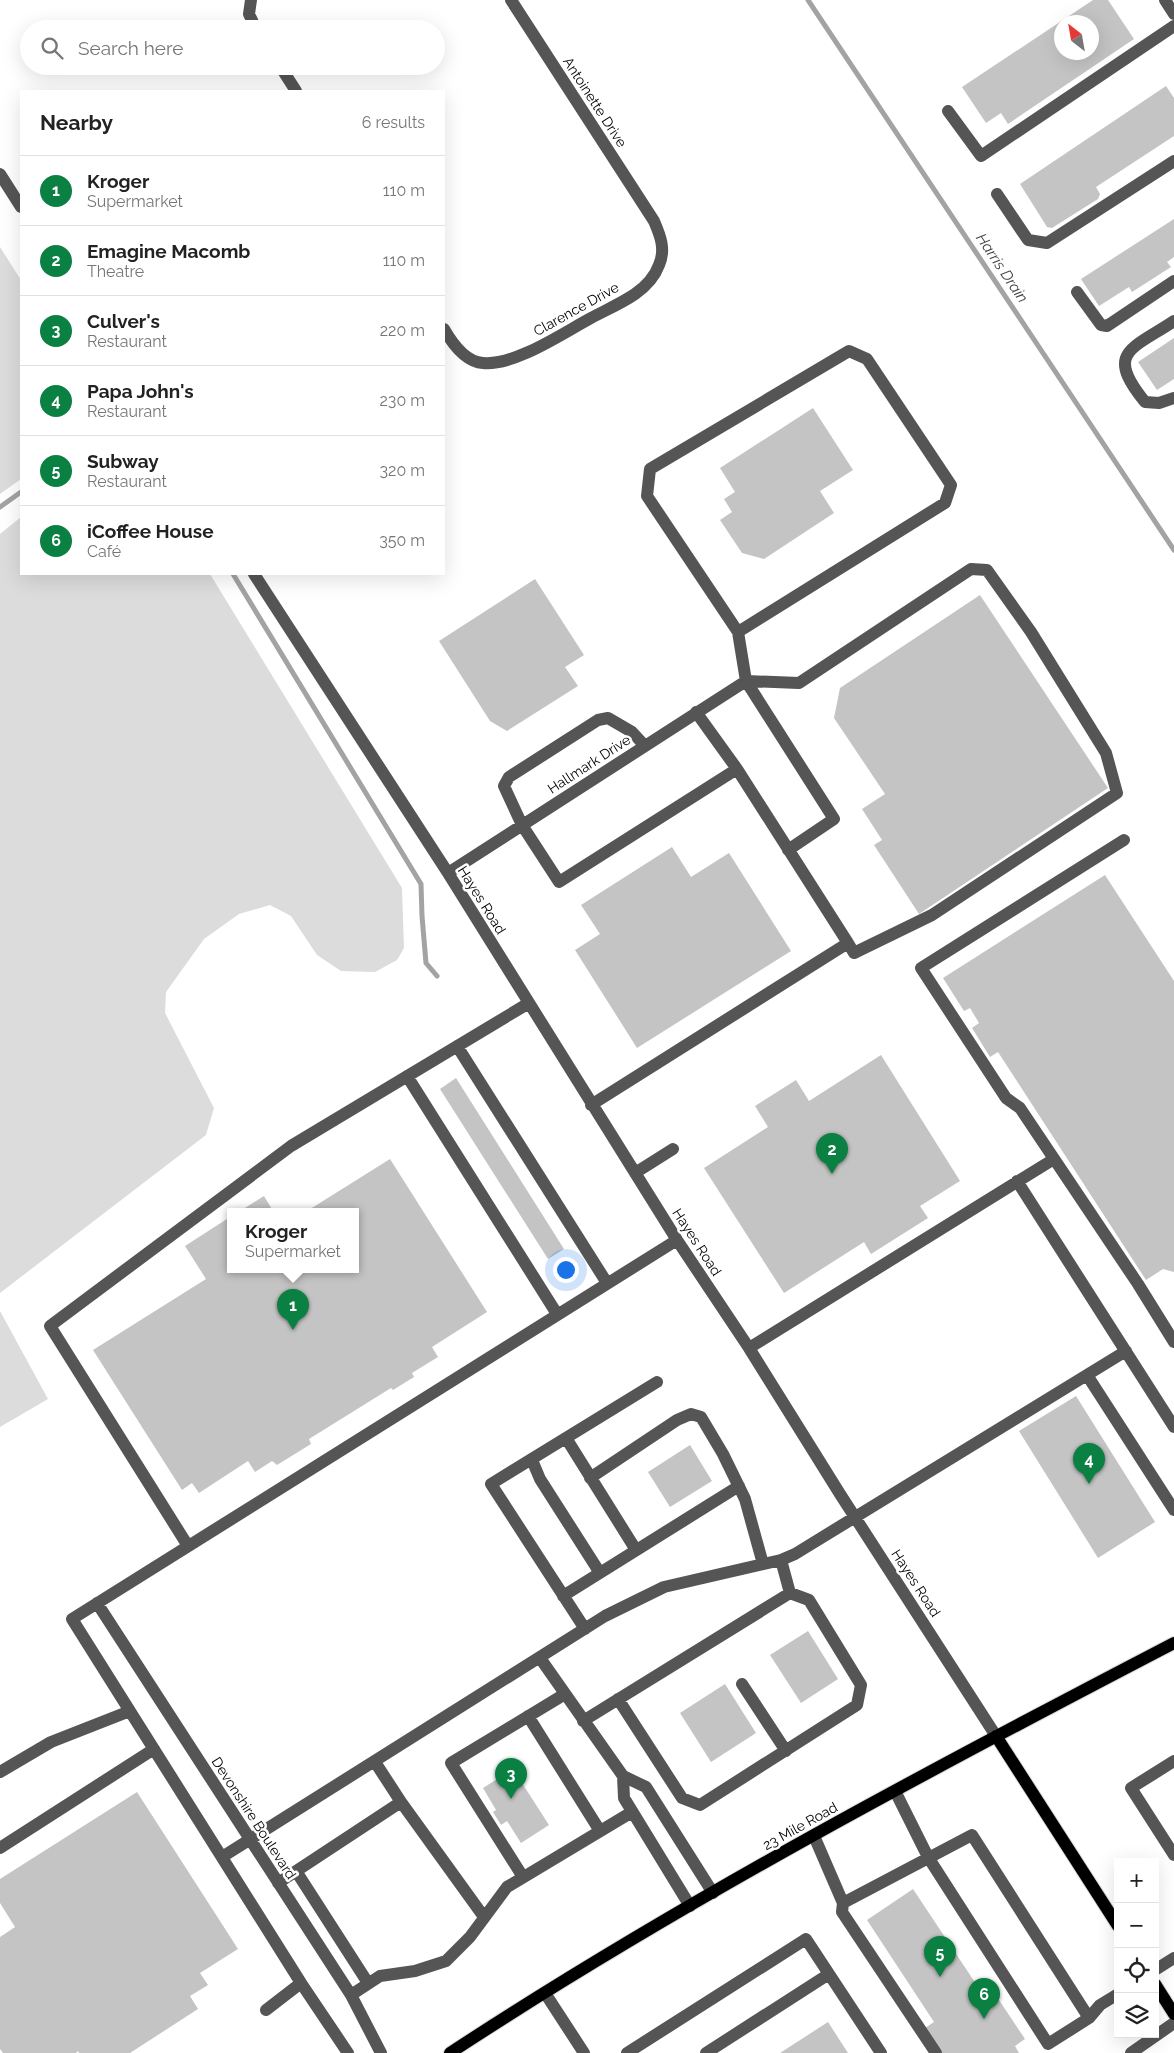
<!DOCTYPE html>
<html lang="en">
<head>
<meta charset="utf-8">
<style>
	:root { --surface:#fff; --page:#f2f2f2; --text:#222; --muted:#767676; --line:#e0e0e0; --accent:#0b8043 }
	body { margin:0; font-family:Raleway,sans-serif; background:var(--page); color:var(--text) }
	.controls { position:absolute; right:15px; bottom:15px; display:grid; overflow:hidden; border-radius:0px; box-shadow:0 5px 20px #0002 }
	.controls button { width:45px; height:45px; display:grid; place-items:center; padding:0; border:0; border-bottom:1px solid var(--line); background:var(--surface); color:var(--text); font:25px sans-serif }
	.compass { position:absolute; left:1054px; top:15px; width:45px; height:45px; border-radius:50%; background:var(--surface); box-shadow:0 5px 20px #0002; rotate:329deg }
	.you { position:absolute; left:565px; top:1269px; width:18px; height:18px; margin:-12px; border:4px solid #fff; border-radius:50%; background:#1a73e8; box-shadow:0 0 0 8px #1a73e833 }
	.badge { display:grid; place-items:center; width:32px; height:32px; border-radius:50%; background:var(--accent); color:#fff; font-size:16px; font-weight:700 }
	.pin { position:absolute; translate:-50% -41px; filter:drop-shadow(0 1px 2px #0008) }
	.pin::after { content:''; position:absolute; top:26px; width:18px; height:15px; background:inherit; clip-path:polygon(0 0,100% 0,50% 100%) }
	.popup { position:absolute; left:227px; top:1208px; width:132px; height:65px; box-sizing:border-box; display:grid; place-content:center; border-radius:0px; background:var(--surface); filter:drop-shadow(0 1px 4px #0005); font-size:16px; white-space:nowrap; color:var(--muted) }
	.popup b { font-size:19px; color:var(--text) }
	.popup::after { content:''; position:absolute; left:50%; top:100%; margin-left:-10px; border:10px solid transparent; border-top-color:var(--surface) }
	.list { margin:0; padding:0; list-style:none }
	h2 { display:flex; justify-content:space-between; align-items:center; height:65px; margin:0; padding:0 20px; font-size:21px }
	h2 small { font-size:16px; font-weight:400; color:var(--muted) }
	.list li { display:grid; grid-template-columns:32px 1fr auto; gap:15px; align-items:center; box-sizing:border-box; height:70px; padding:0 20px; border-top:1px solid var(--line) }
	.list b { display:block; font-size:19px; white-space:nowrap }
	.list p { margin:0; font-size:16px; white-space:nowrap; color:var(--muted) }
	.list em { font-size:16px; font-style:normal; color:var(--muted) }
	.icon { flex:none; width:28px; height:28px; fill:none; stroke:currentColor; stroke-width:2; stroke-linecap:round; stroke-linejoin:round }
	.map { position:relative; flex:none; width:1174px; height:2053px; overflow:hidden }
	.search { position:absolute; background:var(--surface); box-shadow:0 5px 20px #0002; left:20px; top:20px; width:425px; height:55px; display:flex; align-items:center; gap:12px; box-sizing:border-box; padding:0 18px; border-radius:28px; color:var(--muted); font-size:19px }
	.panel { position:absolute; background:var(--surface); box-shadow:0 5px 20px #0002; left:20px; top:90px; width:425px; height:485px; border-radius:0px }
	.map>svg:first-child { display:block }
</style>
</head>
<body>
<div class="map">
<svg width="1174" height="2053" viewBox="0 0 1174 2053">
	<rect width="100%" height="100%" fill="#fff"/>
	<path fill="#dcdcdc" d="M 0,247 L 21,280 L 21,479 L 0,494 Z
		M 21,517 L 21,574 L 210,574 L 402,888 L 404,948 L 397,960 L 375,972 L 341,971 L 317,955 L 291,916 L 270,905 L 239,914 L 204,939 L 166,992 L 165,1013 L 214,1108 L 206,1135 L 0,1293 L 0,534 Z
		M 0,1311 L 48,1399 L 0,1427 Z"/>
	<g fill="none" stroke-linecap="round" stroke-linejoin="round">
		<path stroke="#a3a3a3" stroke-width="5" d="M 808,0 L 1174,550
			M 0,507 L 21,492
			M 233,574 L 421,884 L 422,916 L 426,963 L 437,976"/>
	</g>
	<path fill="#c4c4c4" fill-rule="evenodd" d="M 1093,0 L 1108,0 L 1134,39 L 1008,124 L 1001,113 L 986,123 L 962,87 ZM 1062,22 L 1092,22 L 1092,52 L 1062,52 Z
		M 1166,86 L 1174,98 L 1174,136 L 1096,187 L 1100,194 L 1098,199 L 1052,228 L 1047,227 L 1020,184 Z
		M 1174,219 L 1174,257 L 1167,262 L 1171,267 L 1132,292 L 1129,287 L 1099,306 L 1081,279 Z
		M 1174,338 L 1174,379 L 1157,390 L 1138,362 Z
		M 813,408 L 853,470 L 820,491 L 834,513 L 764,559 L 742,553 L 720,520 L 732,512 L 724,499 L 735,492 L 720,468 Z
		M 535,579 L 584,655 L 565,667 L 578,686 L 507,731 L 490,721 L 439,641 Z
		M 980,595 L 1108,788 L 919,914 L 874,845 L 882,840 L 862,809 L 885,794 L 834,718 L 840,688 Z
		M 672,847 L 691,877 L 729,853 L 791,951 L 637,1048 L 575,950 L 600,934 L 581,905 Z
		M 1105,875 L 1174,981 L 1174,1272 L 1163,1269 L 1146,1280 L 998,1052 L 990,1057 L 972,1028 L 979,1023 L 970,1008 L 964,1011 L 943,978 Z
		M 881,1055 L 960,1181 L 920,1206 L 928,1218 L 871,1254 L 864,1242 L 784,1293 L 704,1168 L 768,1127 L 755,1106 L 796,1080 L 809,1101 Z
		M 456,1078 L 564,1249 L 548,1259 L 440,1089 Z
		M 390,1159 L 487,1312 L 432,1347 L 438,1357 L 412,1373 L 414,1377 L 393,1390 L 391,1388 L 309,1439 L 311,1444 L 277,1465 L 272,1461 L 255,1472 L 248,1461 L 199,1493 L 192,1483 L 182,1490 L 93,1350 L 206,1279 L 185,1246 L 230,1217 L 230,1269 L 356,1269 L 356,1211 L 307,1211 Z
		M 264,1196 L 273,1211 L 240,1211 Z
		M 1076,1396 L 1155,1522 L 1098,1558 L 1019,1431 Z
		M 690,1445 L 712,1481 L 670,1507 L 648,1472 Z
		M 808,1631 L 838,1679 L 801,1703 L 770,1655 Z
		M 725,1684 L 756,1733 L 711,1762 L 680,1713 Z
		M 513,1769 L 549,1825 L 521,1843 L 507,1821 L 501,1825 L 493,1812 L 496,1810 L 483,1788 Z
		M 137,1792 L 238,1949 L 200,1973 L 208,1985 L 190,1996 L 198,2009 L 130,2053 L 79,2053 L 78,2051 L 76,2053 L 3,2053 L 0,2049 L 0,1937 L 15,1927 L 0,1903 L 0,1879 Z
		M 913,1889 L 984,1996 L 993,1991 L 1025,2039 L 1015,2046 L 1019,2053 L 942,2053 L 925,2028 L 934,2022 L 867,1920 Z
		M 828,2022 L 848,2053 L 780,2053 Z"/>
	<g fill="none" stroke-linecap="round" stroke-linejoin="round">
		<defs>
			<path id="major" d="M 996,1736 L 1118,1926
				M 1155,1984 L 1174,2014
				M 450,2053 C 682,1901 928,1771 1174,1643"/>
		</defs>
		<use href="#major" stroke="#dbdbdb" stroke-width="14"/>
		<path stroke="#555" stroke-width="12" d="M 251,0 L 249,14 L 256,29
			M 1165,0 L 1174,14
			M 280,66 L 296,91
			M 948,111 L 981,156 L 1174,26
			M 0,174 L 21,207
			M 997,194 L 1028,240 L 1047,243 L 1174,161
			M 1077,292 L 1101,325 L 1107,326 L 1174,281
			M 1174,321 C 1132,349 1104,352 1145,402 L 1159,403 L 1174,398
			M 444,329 C 452,343 465,362 483,363 C 515,366 563,333 591,318 C 606,310 622,303 635,294 C 645,287 655,276 659,265 C 666,249 660,235 654,221 L 511,0
			M 254,574 L 448,873 L 677,1240 L 749,1348 L 840,1494 L 996,1736
			M 645,746 L 632,732 L 608,718 L 598,720 L 509,777 L 504,786 L 522,825 L 559,882 L 737,769 L 696,712
			M 737,769 L 848,943 L 854,953 L 932,915 L 1117,793 L 1106,753 L 1031,632 L 987,570 L 971,569 L 799,683 L 746,681 L 834,819 L 788,850
			M 1124,840 L 921,968 L 1006,1098 L 1020,1108 L 1138,1284 L 1174,1342
			M 448,873 L 746,681 L 738,632 L 647,496 L 650,469 L 849,351 L 867,359 L 951,485 L 945,503 L 738,632
			M 457,1046 L 607,1283
			M 407,1076 L 557,1314
			M 591,1105 L 848,943
			M 635,1173 L 673,1149
			M 1017,1181 L 1174,1427
			M 749,1348 L 1054,1159
			M 1087,1375 L 1174,1510
			M 566,1438 L 636,1550
			M 532,1460 L 540,1479 L 600,1573
			M 590,1478 L 677,1420 L 691,1414 L 701,1417 L 723,1454 L 745,1499 L 763,1564
			M 188,1546 L 50,1326 L 291,1146 L 529,1003
			M 781,1560 L 790,1593
			M 563,1596 L 739,1486
			M 97,1603 L 351,1995 L 381,2053
			M 585,1629 L 491,1484 L 657,1382
			M 540,1658 L 623,1776 L 646,1787 L 713,1893
			M 742,1684 L 786,1751
			M 528,1716 L 600,1831
			M 583,1721 L 790,1593 L 809,1600 L 861,1685 L 857,1705 L 700,1805 L 682,1798 L 618,1699
			M 1174,1761 L 1131,1788 L 1174,1855
			M 0,1772 L 51,1742 L 130,1711
			M 623,1776 L 624,1798 L 690,1906
			M 895,1791 L 928,1857 L 1048,2044 L 1089,2018 L 1100,2005 L 1118,1994
			M 401,1802 L 484,1917
			M 814,1836 L 843,1903 L 972,1835 L 1089,2018
			M 0,1848 L 154,1749
			M 222,1857 L 605,1616 L 664,1587 L 781,1560 L 795,1554 L 1126,1351
			M 296,1871 L 368,1983
			M 523,1877 L 451,1763 L 565,1694
			M 278,1883 L 401,1802 L 375,1762
			M 843,1903 L 842,1912 L 936,2053
			M 1155,1970 L 1174,1958
			M 545,1993 L 584,2053
			M 351,1995 L 380,1976 L 415,1971 L 446,1961 L 470,1937 L 507,1887 L 632,1812
			M 266,2010 L 301,1983
			M 348,2053 L 301,1983 L 72,1619 L 677,1240
			M 627,2053 L 806,1939 L 881,2053
			M 706,2053 L 829,1974
			M 1131,2053 L 1174,2023"/>
		<use href="#major" stroke="#000" stroke-width="12"/>
	</g>
	<g text-anchor="middle" dominant-baseline="central" stroke-width="5" stroke-linejoin="round" paint-order="stroke">
		<g font-size="14" fill="#000" stroke="#fff">
			<text transform="translate(595 102) rotate(57)">Antoinette Drive</text>
			<text transform="translate(576 309) rotate(-29)">Clarence Drive</text>
			<text transform="translate(589 764) rotate(-33)">Hallmark Drive</text>
			<text transform="translate(482 900) rotate(58)">Hayes Road</text>
			<text transform="translate(697 1242) rotate(57)">Hayes Road</text>
			<text transform="translate(916 1583) rotate(57)">Hayes Road</text>
			<text transform="translate(254 1818) rotate(57)">Devonshire Boulevard</text>
			<text transform="translate(800 1826) rotate(-29)">23 Mile Road</text>
		</g>
		<g font-size="15" font-style="italic" fill="#444" stroke="#fff">
			<text transform="translate(1002 268) rotate(56)">Harris Drain</text>
		</g>
	</g>
</svg>
<div class="controls">
<button>+</button>
<button>−</button>
<button><svg class="icon" aria-label="locate" viewBox="0 0 24 24"><circle cx="12" cy="12" r="6"/><path d="M12 2v4M12 18v4M2 12h4M18 12h4"/></svg></button>
<button><svg class="icon" aria-label="layers" viewBox="0 0 24 24"><path d="M12 4l9 5-9 5-9-5zM3 14l9 5 9-5"/></svg></button>
</div>
<svg class="compass" viewBox="-18 -18 36 36"><path d="M0-13l5 13h-10z" fill="#e53935"/><path d="M0 13l5-13h-10z" fill="#767676"/></svg>
<div class="you"></div>
<div class="pin badge" style="left:293px;top:1330px">1</div>
<div class="popup"><b>Kroger</b>Supermarket</div>
<div class="pin badge" style="left:832px;top:1174px">2</div>
<div class="pin badge" style="left:511px;top:1799px">3</div>
<div class="pin badge" style="left:1089px;top:1484px">4</div>
<div class="pin badge" style="left:940px;top:1977px">5</div>
<div class="pin badge" style="left:984px;top:2019px">6</div>
<div class="search"><svg class="icon" aria-label="search" viewBox="0 0 24 24"><circle cx="10" cy="10" r="6"/><path d="M15 15l6 6"/></svg>Search here</div>
<section class="panel">
<h2>Nearby<small>6 results</small></h2>
<ul class="list">
<li><span class="badge">1</span><div><b>Kroger</b><p>Supermarket</p></div><em>110 m</em></li>
<li><span class="badge">2</span><div><b>Emagine Macomb</b><p>Theatre</p></div><em>110 m</em></li>
<li><span class="badge">3</span><div><b>Culver's</b><p>Restaurant</p></div><em>220 m</em></li>
<li><span class="badge">4</span><div><b>Papa John's</b><p>Restaurant</p></div><em>230 m</em></li>
<li><span class="badge">5</span><div><b>Subway</b><p>Restaurant</p></div><em>320 m</em></li>
<li><span class="badge">6</span><div><b>iCoffee House</b><p>Café</p></div><em>350 m</em></li>
</ul>
</section>
</div>
</body>
</html>
